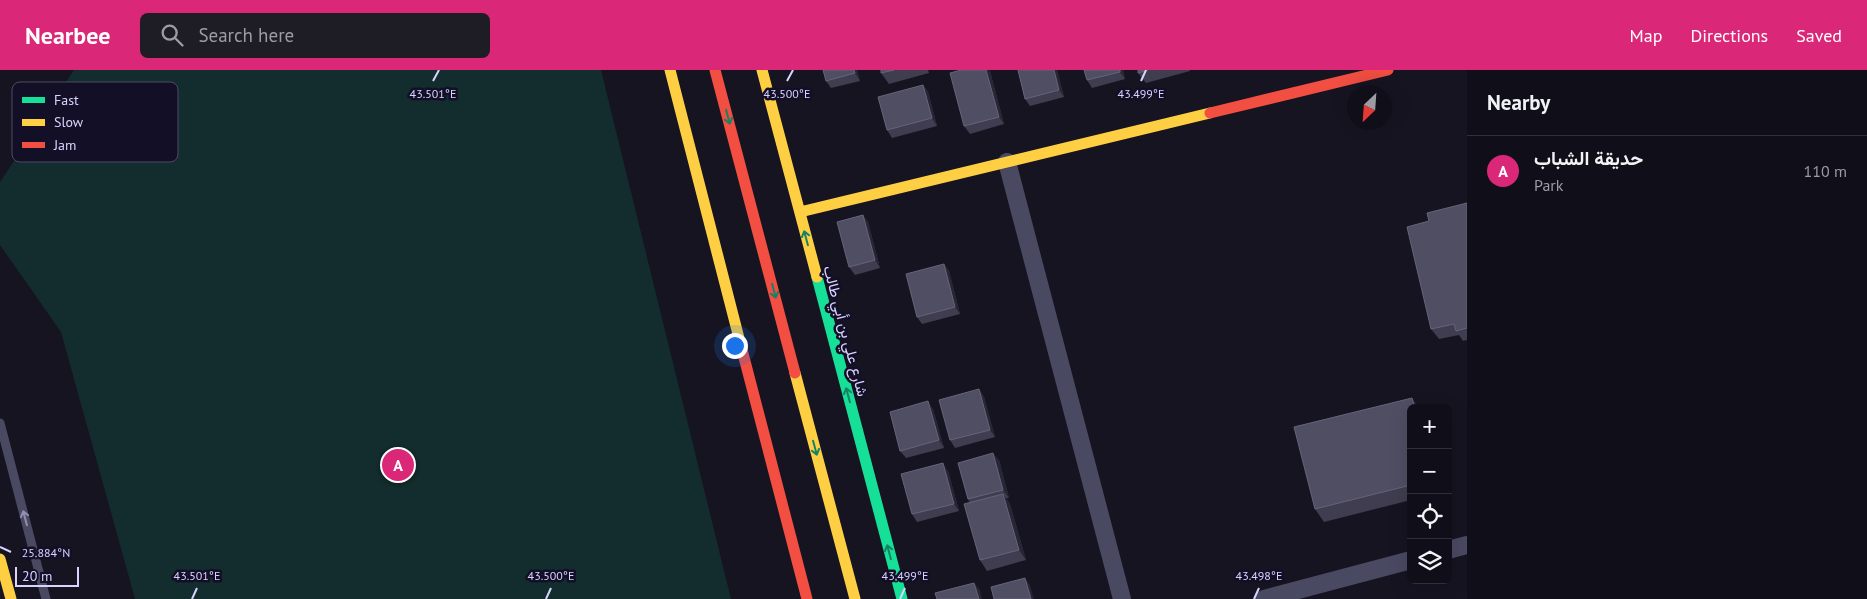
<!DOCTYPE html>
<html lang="en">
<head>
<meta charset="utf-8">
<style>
	:root { --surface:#100f19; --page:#1e1d26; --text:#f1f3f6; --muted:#9c9ca2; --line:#302f38; --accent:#db2777 }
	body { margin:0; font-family:"PT Sans",Vazirmatn,sans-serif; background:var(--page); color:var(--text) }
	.controls { position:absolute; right:15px; bottom:15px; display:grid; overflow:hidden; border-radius:8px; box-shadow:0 5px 20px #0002 }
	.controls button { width:45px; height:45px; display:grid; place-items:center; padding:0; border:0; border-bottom:1px solid var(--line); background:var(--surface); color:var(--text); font:25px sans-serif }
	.compass { position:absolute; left:1347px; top:15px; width:45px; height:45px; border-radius:50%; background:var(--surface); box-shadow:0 5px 20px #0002; rotate:205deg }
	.scale { position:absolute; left:15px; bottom:12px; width:64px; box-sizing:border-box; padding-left:5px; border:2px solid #d9d4ff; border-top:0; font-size:14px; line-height:18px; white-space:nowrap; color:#d9d4ff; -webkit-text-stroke:4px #130f26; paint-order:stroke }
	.you { position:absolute; left:734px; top:275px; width:18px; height:18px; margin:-12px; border:4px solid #fff; border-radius:50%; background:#1a73e8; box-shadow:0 0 0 8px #1a73e833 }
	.badge { display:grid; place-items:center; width:32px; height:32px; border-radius:50%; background:var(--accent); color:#fff; font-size:16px; font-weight:700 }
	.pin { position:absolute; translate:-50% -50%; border:2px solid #fff; box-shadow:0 1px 5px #0006 }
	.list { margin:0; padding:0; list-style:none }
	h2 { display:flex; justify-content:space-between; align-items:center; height:65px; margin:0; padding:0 20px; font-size:21px }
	h2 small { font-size:16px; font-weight:400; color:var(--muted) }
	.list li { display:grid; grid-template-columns:32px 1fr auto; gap:15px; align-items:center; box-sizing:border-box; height:70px; padding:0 20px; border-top:1px solid var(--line) }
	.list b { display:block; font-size:19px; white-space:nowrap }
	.list p { margin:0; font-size:16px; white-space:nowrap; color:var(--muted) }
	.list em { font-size:16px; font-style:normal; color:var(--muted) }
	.icon { flex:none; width:28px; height:28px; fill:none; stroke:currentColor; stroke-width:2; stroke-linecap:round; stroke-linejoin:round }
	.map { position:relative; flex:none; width:1467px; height:529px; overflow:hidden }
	header { display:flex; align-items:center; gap:30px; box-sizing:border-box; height:70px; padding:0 25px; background:var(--accent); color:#fff }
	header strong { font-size:24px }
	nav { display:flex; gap:28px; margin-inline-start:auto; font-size:18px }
	.search { width:350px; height:45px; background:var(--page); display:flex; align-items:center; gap:12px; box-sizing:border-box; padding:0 18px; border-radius:8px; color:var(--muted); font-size:19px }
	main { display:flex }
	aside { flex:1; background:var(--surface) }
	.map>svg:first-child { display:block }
</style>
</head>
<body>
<header>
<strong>Nearbee</strong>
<div class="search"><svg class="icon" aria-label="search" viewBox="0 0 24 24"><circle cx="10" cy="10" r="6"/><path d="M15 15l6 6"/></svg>Search here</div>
<nav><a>Map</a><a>Directions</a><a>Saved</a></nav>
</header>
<main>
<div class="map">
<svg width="1467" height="529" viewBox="0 0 1467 529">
	<rect width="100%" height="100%" fill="#161421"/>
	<path fill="#132c2d" d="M 74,0 L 601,0 L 731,529 L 135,529 L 61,262 L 0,175 L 0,112 Z"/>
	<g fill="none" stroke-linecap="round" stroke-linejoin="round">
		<path stroke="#4a4962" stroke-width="9" d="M 0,353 L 46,529"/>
		<path stroke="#4a4962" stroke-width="18" d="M 1007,92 L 1122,529
			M 1448,480 L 1467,475
			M 1264,529 L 1411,490"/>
		<path stroke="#16e098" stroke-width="11" d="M 817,207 L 902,529"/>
		<path stroke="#ffcf43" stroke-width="11" d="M 670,0 L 740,272
			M 762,0 L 817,207
			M 800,142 L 1210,43
			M 795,303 L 855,529
			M 0,489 L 11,529"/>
		<path stroke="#f24e42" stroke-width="11" d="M 715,0 L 795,303
			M 1210,43 L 1388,0
			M 740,272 L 807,529"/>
	</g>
	<path fill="#403d50" d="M 857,0 L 860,11 L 831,18 L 826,11 Z
		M 881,0 L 928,0 L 929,3 L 889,14 L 881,3 Z
		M 1018,0 L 1057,0 L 1064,27 L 1030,36 L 1025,29 Z
		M 1084,0 L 1123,0 L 1125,9 L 1092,18 L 1087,10 Z
		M 1138,0 L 1190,0 L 1190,1 L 1146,13 L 1138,3 Z
		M 990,1 L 1004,54 L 970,64 L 964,56 Z
		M 923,15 L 928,22 L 937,56 L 892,68 L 887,60 Z
		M 1467,133 L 1467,270 L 1463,271 L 1459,265 L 1439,269 L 1431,259 L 1429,151 Z
		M 863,145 L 868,152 L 880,198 L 855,205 L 849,197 Z
		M 944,194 L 949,201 L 960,244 L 922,254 L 917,247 Z
		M 979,319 L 984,327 L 995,367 L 955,378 L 950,370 Z
		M 1412,328 L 1419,338 L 1411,338 L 1411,430 L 1324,452 L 1315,439 Z
		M 933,339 L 944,378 L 906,388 L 900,381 Z
		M 999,390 L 1009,428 L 1006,428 L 1010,434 L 1026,490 L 987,501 L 980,490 L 970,433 L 968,429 Z
		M 948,401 L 959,441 L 917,452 L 912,444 Z"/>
	<path fill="#282635" d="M 854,0 L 857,0 L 860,11 L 855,3 Z
		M 986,0 L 989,0 L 990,1 L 1004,54 L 999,47 Z
		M 1054,0 L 1057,0 L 1064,27 L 1059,20 Z
		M 1120,0 L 1123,0 L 1125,9 L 1120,2 Z
		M 923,15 L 928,22 L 937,56 L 932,48 Z
		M 863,145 L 868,152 L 880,198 L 875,190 Z
		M 944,194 L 949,201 L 960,244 L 955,237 Z
		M 979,319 L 984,327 L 995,367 L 990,360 Z
		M 1412,328 L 1419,338 L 1415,338 Z
		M 928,331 L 933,339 L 944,378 L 939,370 Z
		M 993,383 L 999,390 L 1009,428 L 1003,420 Z
		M 943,393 L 948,401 L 959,441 L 954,434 Z
		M 1003,424 L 1010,434 L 1026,490 L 1019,480 Z
		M 1025,508 L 1030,515 L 1034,529 L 1031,529 Z
		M 974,513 L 980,520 L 982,529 L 979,529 Z"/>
	<path fill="#504e63" stroke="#66637b" d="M 823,0 L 854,0 L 855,3 L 826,11 Z
		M 881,0 L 894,0 L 881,3 Z
		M 961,0 L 986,0 L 999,47 L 964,56 L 950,3 Z
		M 1018,0 L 1054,0 L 1059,20 L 1025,29 Z
		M 1084,0 L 1120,0 L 1120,2 L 1087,10 Z
		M 1138,0 L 1148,0 L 1138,3 Z
		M 923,15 L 932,48 L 887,60 L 878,27 Z
		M 1467,133 L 1467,258 L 1456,261 L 1454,254 L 1431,259 L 1407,157 L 1429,151 L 1427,143 Z
		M 863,145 L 875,190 L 849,197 L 837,152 Z
		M 944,194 L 955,237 L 917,247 L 906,204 Z
		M 979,319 L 990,360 L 950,370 L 939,330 Z
		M 1412,328 L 1415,338 L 1411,338 L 1411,415 L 1315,439 L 1294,357 Z
		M 928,331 L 939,370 L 900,381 L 890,342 Z
		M 993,383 L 1003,420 L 968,429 L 958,393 Z
		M 943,393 L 954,434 L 912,444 L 901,404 Z
		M 1003,424 L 1019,480 L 980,490 L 964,434 Z
		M 1025,508 L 1031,529 L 994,529 L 991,517 Z
		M 974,513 L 979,529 L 937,529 L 935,523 Z"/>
	<defs><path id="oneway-shaft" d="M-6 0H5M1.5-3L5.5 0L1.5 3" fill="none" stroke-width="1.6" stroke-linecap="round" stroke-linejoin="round" transform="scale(1.25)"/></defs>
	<g stroke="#158265">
		<use href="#oneway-shaft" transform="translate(728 47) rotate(75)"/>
		<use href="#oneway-shaft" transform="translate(806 168) rotate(-105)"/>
		<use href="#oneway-shaft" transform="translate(774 221) rotate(75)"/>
		<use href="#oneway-shaft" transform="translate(848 325) rotate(-105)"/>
		<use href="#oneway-shaft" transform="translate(815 378) rotate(75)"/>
		<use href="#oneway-shaft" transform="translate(889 482) rotate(-105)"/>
	</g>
	<use stroke="#928eb0" href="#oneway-shaft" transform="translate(25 448) rotate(-105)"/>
	<path fill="none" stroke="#d9d4ff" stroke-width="2" d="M 433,11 L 439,0M 787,11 L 793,0M 1141,11 L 1146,0M 0,477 L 11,482M 192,529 L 197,518M 546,529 L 551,518M 900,529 L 905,518M 1254,529 L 1259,518"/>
	<g text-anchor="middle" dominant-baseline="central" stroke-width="5" stroke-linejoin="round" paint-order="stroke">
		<g font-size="15" fill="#d9d4ff" stroke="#130f26">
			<text transform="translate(846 261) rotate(75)">شارع علي بن أبي طالب</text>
		</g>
	</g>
	<rect x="12" y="12" width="166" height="80" rx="8" fill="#130f26" stroke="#4e4a67" stroke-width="1"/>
	<rect x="22" y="27" width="23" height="6" fill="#16e098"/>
	<rect x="22" y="49" width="23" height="7" fill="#ffcf43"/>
	<rect x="22" y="72" width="23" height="6" fill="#f24e42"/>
	<g font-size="14" fill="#d9d4ff">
		<text x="54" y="35">Fast</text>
		<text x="54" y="57">Slow</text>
		<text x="54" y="80">Jam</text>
	</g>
	<g font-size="12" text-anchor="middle" fill="#d9d4ff" stroke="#130f26" stroke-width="5" stroke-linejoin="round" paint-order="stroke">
		<text x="433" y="28">43.501°E</text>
		<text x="787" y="28">43.500°E</text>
		<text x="1141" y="28">43.499°E</text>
		<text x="46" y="487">25.884°N</text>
		<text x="197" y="510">43.501°E</text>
		<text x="551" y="510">43.500°E</text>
		<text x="905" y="510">43.499°E</text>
		<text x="1259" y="510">43.498°E</text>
	</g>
</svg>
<div class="controls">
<button>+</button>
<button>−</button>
<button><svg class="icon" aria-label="locate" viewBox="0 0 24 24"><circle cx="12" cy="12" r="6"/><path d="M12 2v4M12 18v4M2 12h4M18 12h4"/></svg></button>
<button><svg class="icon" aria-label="layers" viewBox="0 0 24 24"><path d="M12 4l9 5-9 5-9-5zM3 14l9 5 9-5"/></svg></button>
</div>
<svg class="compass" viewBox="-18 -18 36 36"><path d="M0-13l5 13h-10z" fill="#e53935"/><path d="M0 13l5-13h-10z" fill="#9c9ca2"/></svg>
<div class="scale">20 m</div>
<div class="you"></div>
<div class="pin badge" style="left:398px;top:395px">A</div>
</div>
<aside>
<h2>Nearby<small></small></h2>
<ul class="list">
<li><span class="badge">A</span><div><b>حديقة الشباب</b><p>Park</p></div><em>110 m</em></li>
</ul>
</aside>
</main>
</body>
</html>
